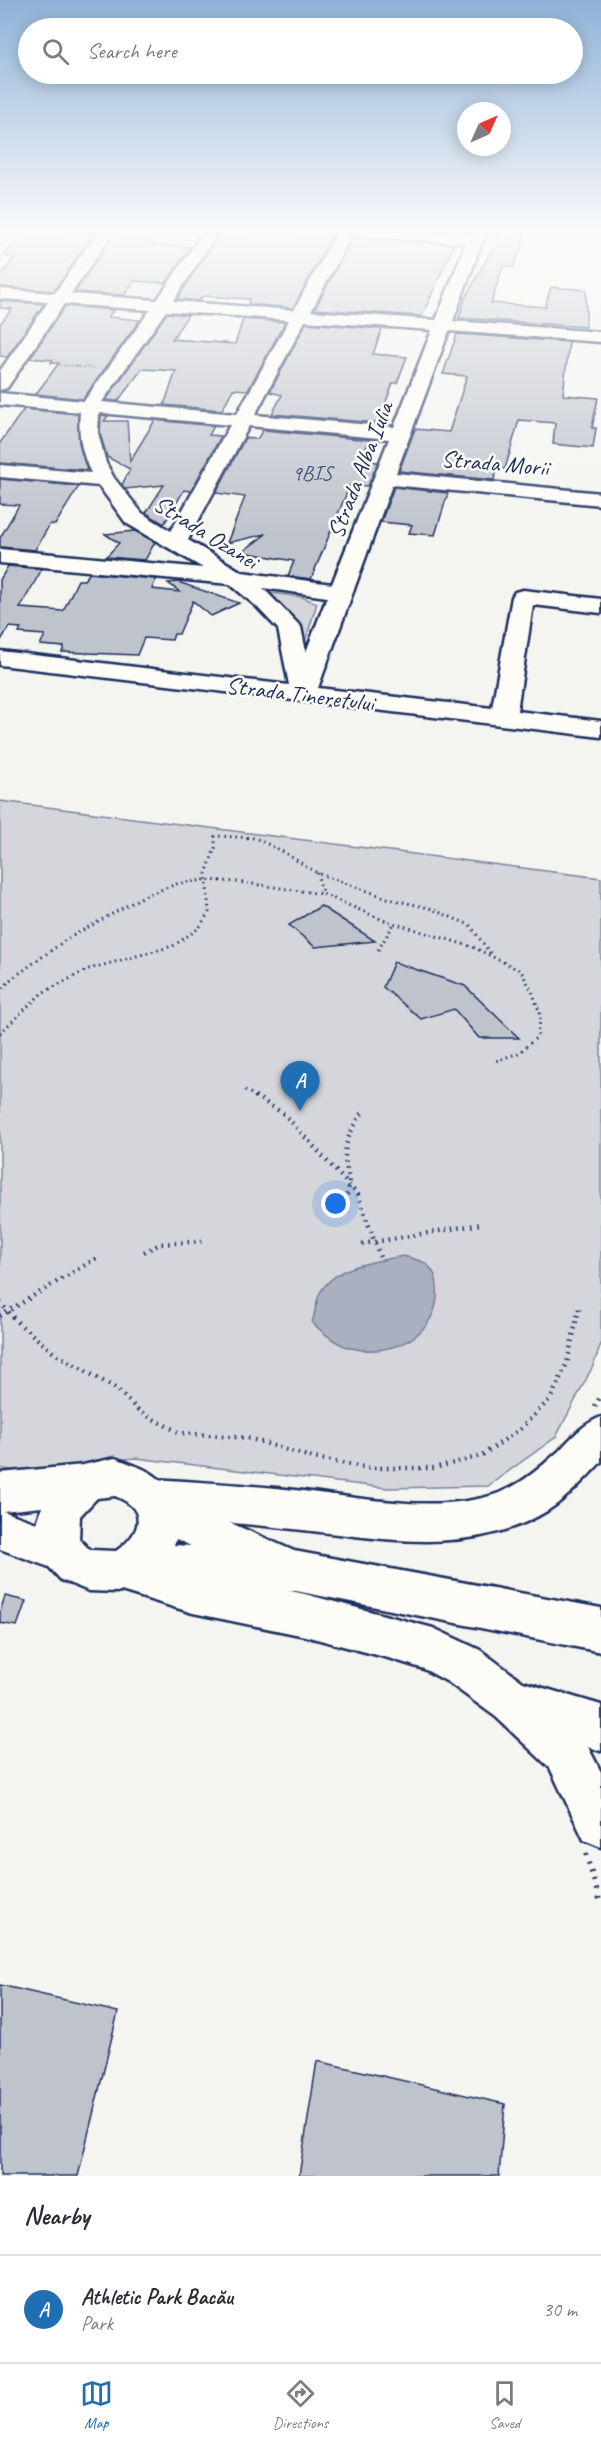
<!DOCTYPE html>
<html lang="en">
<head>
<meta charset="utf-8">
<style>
	:root { --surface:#fff; --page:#f7f7f7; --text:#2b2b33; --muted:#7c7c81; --line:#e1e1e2; --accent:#1f6fb2 }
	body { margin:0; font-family:Caveat,sans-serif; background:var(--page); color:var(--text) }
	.compass { position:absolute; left:457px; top:102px; width:54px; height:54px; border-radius:50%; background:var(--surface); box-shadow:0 3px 15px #0003; rotate:45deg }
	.you { position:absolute; left:336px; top:1204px; width:21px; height:21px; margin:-15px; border:4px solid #fff; border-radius:50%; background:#1a73e8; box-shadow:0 0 0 9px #1a73e833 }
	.badge { display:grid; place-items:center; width:39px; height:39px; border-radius:50%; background:var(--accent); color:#fff; font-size:20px; font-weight:700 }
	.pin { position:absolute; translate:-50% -50px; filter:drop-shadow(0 2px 3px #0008) }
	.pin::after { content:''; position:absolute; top:32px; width:21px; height:18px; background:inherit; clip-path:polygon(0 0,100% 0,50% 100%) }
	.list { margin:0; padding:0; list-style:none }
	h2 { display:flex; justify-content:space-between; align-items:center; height:78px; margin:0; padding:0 24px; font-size:26px }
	h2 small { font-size:20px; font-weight:400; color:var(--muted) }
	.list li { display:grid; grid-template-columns:39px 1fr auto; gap:18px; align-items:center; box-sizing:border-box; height:108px; padding:0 24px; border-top:2px solid var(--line) }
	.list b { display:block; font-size:22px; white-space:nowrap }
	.list p { margin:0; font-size:20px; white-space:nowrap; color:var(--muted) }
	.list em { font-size:20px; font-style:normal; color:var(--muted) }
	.icon { flex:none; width:33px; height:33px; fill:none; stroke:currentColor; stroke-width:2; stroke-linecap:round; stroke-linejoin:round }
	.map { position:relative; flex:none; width:601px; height:2176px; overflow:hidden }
	.search { position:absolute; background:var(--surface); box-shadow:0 3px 15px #0003; left:18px; right:18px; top:18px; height:66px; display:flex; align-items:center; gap:15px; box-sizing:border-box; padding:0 21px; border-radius:33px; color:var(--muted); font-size:22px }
	.sheet { height:186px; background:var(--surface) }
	nav { display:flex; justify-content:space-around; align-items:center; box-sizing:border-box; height:84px; border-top:2px solid var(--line); background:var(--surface); font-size:16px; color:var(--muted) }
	nav a { display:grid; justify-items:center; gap:3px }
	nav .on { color:var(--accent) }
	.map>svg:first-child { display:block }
</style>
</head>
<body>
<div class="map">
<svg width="601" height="2176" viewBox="0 0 601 2176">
	<rect width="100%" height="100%" fill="#f4f4f1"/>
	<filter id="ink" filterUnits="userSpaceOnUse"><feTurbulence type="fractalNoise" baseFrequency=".0167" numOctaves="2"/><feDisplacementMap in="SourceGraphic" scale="12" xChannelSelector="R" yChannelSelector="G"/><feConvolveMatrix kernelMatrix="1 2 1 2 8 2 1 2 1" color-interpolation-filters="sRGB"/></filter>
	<g filter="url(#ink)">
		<path fill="#e4e5e6" d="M 110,231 L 202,231 L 185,254 L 182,254 L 156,297 L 70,291 Z"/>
		<path fill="#d4d6db" stroke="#78829c" stroke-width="1.5" d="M 272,593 L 302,597 L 317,603 L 306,639 L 303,640 L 268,595 Z
			M 0,801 L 601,878 L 601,1344 L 593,1366 L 556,1437 L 488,1486 L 387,1488 L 136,1458 L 94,1462 L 35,1475 L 0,1468 Z"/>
		<path fill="#aab0bf" stroke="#717c98" stroke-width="1.5" d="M 403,1256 C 409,1258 420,1260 425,1263 C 433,1269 437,1278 437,1287 C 441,1334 392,1358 351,1348 C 335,1344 324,1333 312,1323 C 315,1314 316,1303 319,1295 C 333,1265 374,1262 403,1256 Z"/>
		<path fill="#bfc3cc" stroke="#1b2f5e" stroke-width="1.5" d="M 26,231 L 96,231 L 54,291 L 0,287 L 0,277 L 15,257 L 3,256 Z
			M 116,231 L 154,231 L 152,233 L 160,233 L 152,245 L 190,247 L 166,283 L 134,281 L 124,295 L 75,292 Z
			M 221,231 L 294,233 L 294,231 L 332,231 L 333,234 L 293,308 L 248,304 L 249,299 L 203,296 L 198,301 L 177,299 Z
			M 502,231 L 523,231 L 522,247 L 513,267 L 503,266 L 491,303 L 545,307 L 551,287 L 586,290 L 586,327 L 459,318 L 465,299 Z
			M 352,238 L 454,244 L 422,316 L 315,309 Z
			M 0,301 L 44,304 L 7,357 L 0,356 L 0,324 L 12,309 L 0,308 Z
			M 65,306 L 114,310 L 108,317 L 140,320 L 83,399 L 36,394 L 59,363 L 51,363 L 53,360 L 30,358 Z
			M 167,313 L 188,315 L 172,339 L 211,342 L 235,344 L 243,319 L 285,322 L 248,390 L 233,389 L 222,410 L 164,405 L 176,371 L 142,369 L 118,401 L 106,400 Z
			M 306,323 L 382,329 L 373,354 L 407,357 L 397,383 L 393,383 L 378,423 L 272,414 L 282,395 L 270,392 Z
			M 457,334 L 569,342 L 563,395 L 598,398 L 592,428 L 596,428 L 593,448 L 553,444 L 555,423 L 519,420 L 505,469 L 497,469 L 494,480 L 399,471 L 415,429 L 449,432 L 467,376 L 443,374 Z
			M 24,409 L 78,414 L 79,443 L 87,470 L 0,463 L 0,443 Z
			M 101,415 L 108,416 L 104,421 L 127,421 L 130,461 L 155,420 L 214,426 L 209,435 L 221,436 L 191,491 L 184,490 L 164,524 L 146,513 L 164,485 L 125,489 L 122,485 L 130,469 L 107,457 L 100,433 Z
			M 263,430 L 370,440 L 360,460 L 378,462 L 368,486 L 350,485 L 311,579 L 288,576 L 294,561 L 242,552 L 266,534 L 227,543 L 245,497 L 216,493 L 245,438 L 257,439 Z
			M 0,479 L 79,486 L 55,525 L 50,524 L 35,550 L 0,547 L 0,538 L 19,505 L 0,504 Z
			M 394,487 L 448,493 L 435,535 L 409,533 L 412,525 L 381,522 Z
			M 135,531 L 155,542 L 145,560 L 106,557 L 119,543 L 105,534 Z
			M 8,566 L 42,569 L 20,608 L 63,611 L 78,580 L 84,580 L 90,573 L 156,579 L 152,589 L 180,592 L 168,583 L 178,582 L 239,603 L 211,616 L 193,601 L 179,634 L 174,634 L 172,640 L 144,638 L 137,655 L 62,652 L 64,647 L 40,645 L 45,635 L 19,633 L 21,628 L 9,627 L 0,642 L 0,580 Z
			M 321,906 L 375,941 L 315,947 L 289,925 Z
			M 394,962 L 465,986 L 519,1038 L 479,1038 L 454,1009 L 421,1019 L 383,987 Z
			M 5,1596 L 26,1601 L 17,1626 L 0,1623 L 0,1612 Z
			M 0,1985 L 118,2012 L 78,2176 L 0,2176 Z
			M 317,2061 L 505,2104 L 499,2176 L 299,2176 Z"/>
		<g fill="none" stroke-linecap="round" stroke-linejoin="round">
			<defs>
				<path id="minor" d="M 98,231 L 114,231 L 71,294 L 157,300 L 204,231 L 219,231 L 173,301 L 294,310 L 336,234 L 334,231 L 414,231 L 470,234 L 472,231 L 486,231 L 453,321 L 601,332 L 601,342 L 449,331 L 396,473 L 601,493 L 601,505 L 392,485 L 318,688 L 492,708 L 512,597 L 515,592 L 523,590 L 601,599 L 601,613 L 533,605 L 517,711 L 601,721 L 601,737 L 0,665 L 0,651 L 289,685 L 278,629 L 256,606 L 230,584 L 0,563 L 0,549 L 203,568 L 126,523 L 99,486 L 0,477 L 0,465 L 91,473 C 81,453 78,433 80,412 L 0,405 L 0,393 L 84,401 L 150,310 L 64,304 L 7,388 L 0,390 L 0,371 L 48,302 L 0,299 L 0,289 L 55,293 ZM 351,236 L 466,243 L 436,320 L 311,311 ZM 166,311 L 289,320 L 237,414 L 102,402 ZM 305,321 L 432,330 L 394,427 L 255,415 ZM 99,413 L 230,425 L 171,531 L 142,513 L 114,478 L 106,463 L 98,433 ZM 249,426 L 389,439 L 332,584 L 242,572 L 188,540 ZM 263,588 L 327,597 L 306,652 L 301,627 Z
					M 601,1417 L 601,1462 C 584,1480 567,1498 547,1511 C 475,1555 390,1540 312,1531 C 259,1525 206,1520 153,1517 L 138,1511 L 132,1498 L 138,1485 L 153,1479 C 200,1482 248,1485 295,1490 C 357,1497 438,1515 499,1493 C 522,1484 541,1467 559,1451 C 572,1437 583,1424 601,1417 Z
					M 120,1552 L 193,1571 L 305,1594 L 433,1628 L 480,1650 L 523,1682 L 601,1705 L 601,1751 L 588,1747 L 601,1772 L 601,1847 L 584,1840 L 550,1768 L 496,1717 L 448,1682 L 424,1669 L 392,1659 L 305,1636 L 193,1613 L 105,1586 L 99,1572 L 105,1558 Z"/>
				<path id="major" d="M 115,1458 C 138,1467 161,1472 172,1497 L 294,1551 L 601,1608 L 601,1652 L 296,1591 L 139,1583 L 117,1592 L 89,1591 L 61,1580 L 49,1567 L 0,1549 L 0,1473 L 83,1465 ZM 115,1496 C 149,1509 141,1534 116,1551 L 90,1550 L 79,1539 L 80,1516 L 97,1498 ZM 42,1507 L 37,1523 L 3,1511 ZM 176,1539 L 191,1546 L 174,1545 Z"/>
			</defs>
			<use href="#minor" stroke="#1b2f5e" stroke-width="5"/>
			<use href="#major" stroke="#1b2f5e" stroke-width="5"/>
			<path stroke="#1b2f5e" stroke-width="2" stroke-dasharray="1 2" stroke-linecap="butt" d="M 60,365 L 95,368"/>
			<path stroke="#1b2f5e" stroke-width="3" stroke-dasharray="1.5 4" stroke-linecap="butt" d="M 317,873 L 323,894
				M 378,950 L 394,924
				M 0,993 L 10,980 L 67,939 L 144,896 L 179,883 L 206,880 L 238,882 L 323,894 L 383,920 L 473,947 L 521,971 L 532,991 L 541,1017 L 537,1037 L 519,1053 L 495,1061
				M 0,1033 L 42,993 L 89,969 L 173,946 L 199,928 L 209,912 L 206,874 L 215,848 L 215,836 L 255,838 L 280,850 L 317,873 L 390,899 L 429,908 L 470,925 L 492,956
				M 245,1090 L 258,1098"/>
			<path stroke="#1b2f5e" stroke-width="4.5" stroke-dasharray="1.5 5" stroke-linecap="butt" d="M 255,1096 L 284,1114 L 358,1195 L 380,1257
				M 347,1195 C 352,1181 346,1171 345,1158 C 344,1140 355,1124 364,1110
				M 362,1244 L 481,1224
				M 144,1252 L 160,1244 L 202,1241
				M 0,1316 L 100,1256
				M 17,1322 L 54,1353 L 117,1389 L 140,1412 L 180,1433 L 248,1438 L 314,1458 L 369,1468 L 434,1468 L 481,1456 L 519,1430 L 551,1398 L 567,1363 L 580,1304
				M 595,1406 L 601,1395"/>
			<path stroke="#1b2f5e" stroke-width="5" stroke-dasharray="2 7" stroke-linecap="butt" d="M 586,1854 L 601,1905"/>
			<use href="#minor" fill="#fdfcf7" fill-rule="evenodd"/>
			<use href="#major" fill="#fdfcf7" fill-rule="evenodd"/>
			<path stroke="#1b2f5e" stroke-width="4.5" stroke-dasharray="1.5 5" stroke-linecap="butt" d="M 0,1302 L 17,1322"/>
		</g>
	</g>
	<linearGradient id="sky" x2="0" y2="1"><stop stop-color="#8fb2d8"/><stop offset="0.43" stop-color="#fafaf9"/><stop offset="1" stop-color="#fafaf9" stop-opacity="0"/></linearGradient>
	<rect width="601" height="535" fill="url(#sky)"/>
	<g text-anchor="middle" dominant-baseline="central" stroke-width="5" stroke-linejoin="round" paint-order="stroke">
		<g font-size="22" fill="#44547a">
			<text x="312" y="473">9BIS</text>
		</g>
		<g font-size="24" fill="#1b2f5e" stroke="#fdfcf7">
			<text transform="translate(495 463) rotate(5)">Strada Morii</text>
			<text transform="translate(360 470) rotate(-69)">Strada Alba Iulia</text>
			<text transform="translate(206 532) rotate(32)">Strada Ozanei</text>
			<text transform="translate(300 694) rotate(7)">Strada Tineretului</text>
		</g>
	</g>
</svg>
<svg class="compass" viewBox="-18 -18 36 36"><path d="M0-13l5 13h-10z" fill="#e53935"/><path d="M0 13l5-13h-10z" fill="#7c7c81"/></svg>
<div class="you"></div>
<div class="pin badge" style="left:300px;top:1111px">A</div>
<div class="search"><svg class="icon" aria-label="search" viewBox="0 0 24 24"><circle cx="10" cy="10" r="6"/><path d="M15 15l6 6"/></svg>Search here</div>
</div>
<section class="sheet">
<h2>Nearby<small></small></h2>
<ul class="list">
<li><span class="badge">A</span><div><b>Athletic Park Bacău</b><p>Park</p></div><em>30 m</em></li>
</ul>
</section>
<nav>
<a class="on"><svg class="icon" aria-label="map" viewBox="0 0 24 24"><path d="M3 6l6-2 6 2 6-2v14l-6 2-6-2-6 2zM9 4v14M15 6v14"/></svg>Map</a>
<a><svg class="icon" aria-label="directions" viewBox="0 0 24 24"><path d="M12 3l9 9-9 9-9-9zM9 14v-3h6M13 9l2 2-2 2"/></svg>Directions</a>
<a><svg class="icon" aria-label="saved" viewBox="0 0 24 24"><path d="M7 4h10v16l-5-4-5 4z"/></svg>Saved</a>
</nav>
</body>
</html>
